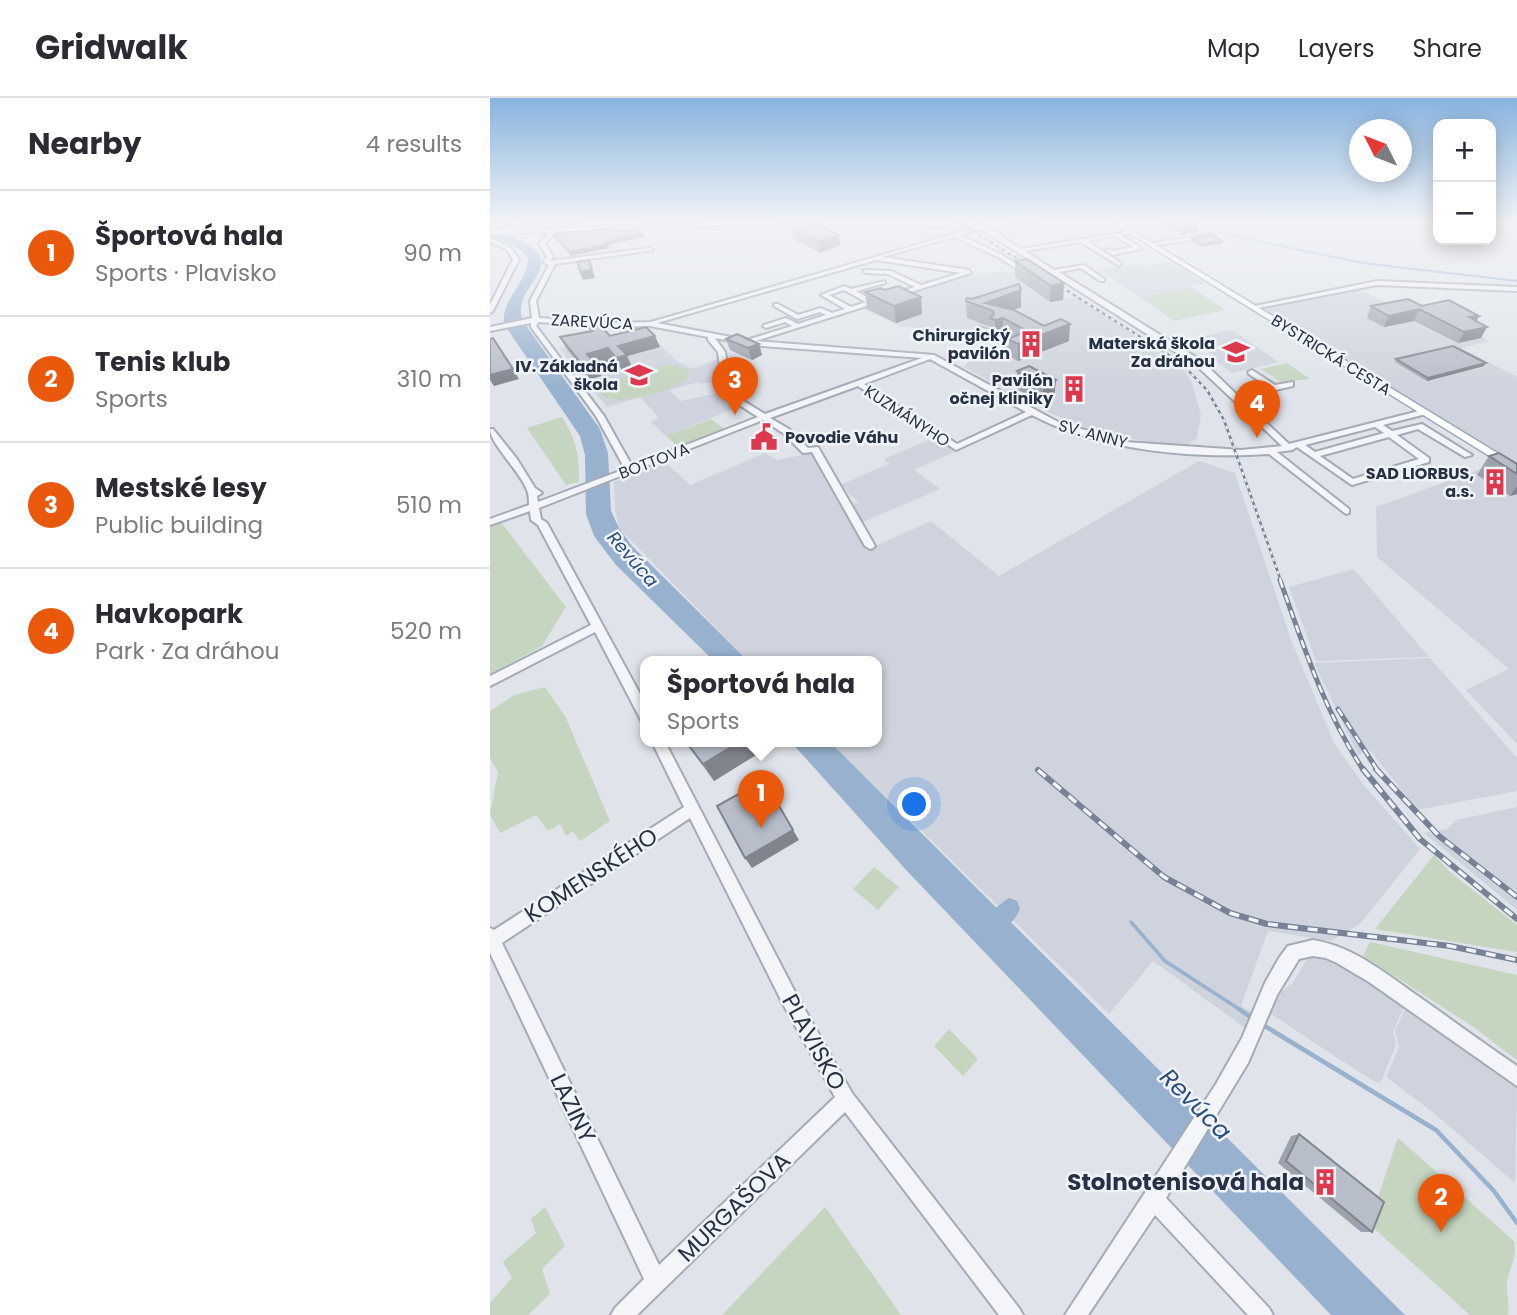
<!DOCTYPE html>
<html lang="en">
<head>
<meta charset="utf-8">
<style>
	:root { --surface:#fff; --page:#f7f7f7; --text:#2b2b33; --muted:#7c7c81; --line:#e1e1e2; --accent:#ea580c }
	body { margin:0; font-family:Poppins,sans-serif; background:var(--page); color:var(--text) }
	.controls { position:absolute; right:21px; top:21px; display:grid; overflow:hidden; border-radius:14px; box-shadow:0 4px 18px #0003 }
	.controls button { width:63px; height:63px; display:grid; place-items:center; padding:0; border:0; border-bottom:2px solid var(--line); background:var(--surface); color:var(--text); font:35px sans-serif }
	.compass { position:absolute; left:859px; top:21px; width:63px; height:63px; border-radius:50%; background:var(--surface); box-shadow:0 4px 18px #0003; rotate:312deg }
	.you { position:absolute; left:425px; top:707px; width:24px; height:24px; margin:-18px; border:5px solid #fff; border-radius:50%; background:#1a73e8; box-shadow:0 0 0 10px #1a73e833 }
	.badge { display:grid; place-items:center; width:46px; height:46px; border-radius:50%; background:var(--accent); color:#fff; font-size:23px; font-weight:700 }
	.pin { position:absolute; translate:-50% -58px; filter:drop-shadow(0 2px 4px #0008) }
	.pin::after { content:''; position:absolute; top:37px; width:24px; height:21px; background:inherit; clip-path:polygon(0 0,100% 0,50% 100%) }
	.popup { position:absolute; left:150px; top:558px; width:242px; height:91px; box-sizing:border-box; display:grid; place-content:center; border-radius:14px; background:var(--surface); filter:drop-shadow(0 2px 5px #0005); font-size:23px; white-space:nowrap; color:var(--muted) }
	.popup b { font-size:26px; color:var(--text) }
	.popup::after { content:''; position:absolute; left:50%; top:100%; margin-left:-14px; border:14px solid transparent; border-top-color:var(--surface) }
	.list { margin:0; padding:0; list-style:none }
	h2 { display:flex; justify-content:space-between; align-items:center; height:91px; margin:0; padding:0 28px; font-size:30px }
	h2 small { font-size:23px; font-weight:400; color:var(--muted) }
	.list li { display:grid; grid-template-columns:46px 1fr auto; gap:21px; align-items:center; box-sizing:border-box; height:126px; padding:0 28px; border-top:2px solid var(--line) }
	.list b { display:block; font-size:26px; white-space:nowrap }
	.list p { margin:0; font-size:23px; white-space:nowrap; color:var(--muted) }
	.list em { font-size:23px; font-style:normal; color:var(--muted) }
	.map { position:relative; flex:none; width:1027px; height:1217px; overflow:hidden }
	header { display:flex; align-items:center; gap:42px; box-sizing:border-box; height:98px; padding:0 35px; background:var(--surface); border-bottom:2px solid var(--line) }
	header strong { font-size:33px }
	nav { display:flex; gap:38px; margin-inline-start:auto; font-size:24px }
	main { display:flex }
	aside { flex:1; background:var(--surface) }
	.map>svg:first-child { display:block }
</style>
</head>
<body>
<header>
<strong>Gridwalk</strong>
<nav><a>Map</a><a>Layers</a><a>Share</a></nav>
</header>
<main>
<aside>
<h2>Nearby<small>4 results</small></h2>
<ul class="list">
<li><span class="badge">1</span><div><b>Športová hala</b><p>Sports · Plavisko</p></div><em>90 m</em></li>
<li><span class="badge">2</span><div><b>Tenis klub</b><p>Sports</p></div><em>310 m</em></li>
<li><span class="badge">3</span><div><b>Mestské lesy</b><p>Public building</p></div><em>510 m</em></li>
<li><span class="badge">4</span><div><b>Havkopark</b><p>Park · Za dráhou</p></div><em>520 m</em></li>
</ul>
</aside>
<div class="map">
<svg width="1027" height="1217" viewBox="0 0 1027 1217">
	<rect width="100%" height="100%" fill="#e0e4ea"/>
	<path fill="#ced3dd" d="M 679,164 L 715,185 L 700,188 L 736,212 L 684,223 L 610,172 L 645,166 L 651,169 Z
		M 505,174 L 536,174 L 578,201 L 586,199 L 692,270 L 701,282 L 711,317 L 707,340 L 696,348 L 672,347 L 608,334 L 562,316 L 474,269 L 481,260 L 508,246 L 493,237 L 410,228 L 373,211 L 484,176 Z
		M 861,187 L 898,206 L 944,215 L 1000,243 L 971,250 L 1027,279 L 1027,367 L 925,305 L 756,210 Z
		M 742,232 L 758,243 L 789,264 L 742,275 L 721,260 L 724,258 L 711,249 L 715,248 L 706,240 Z
		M 116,236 L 163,239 L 187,263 L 198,269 L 205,270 L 227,261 L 228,283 L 210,286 L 209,284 L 179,292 L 191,303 L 228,295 L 246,310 L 176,338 L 161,324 L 169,320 L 150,299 L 117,309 L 69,250 Z
		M 444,340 L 464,354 L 424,372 L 450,391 L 371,425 L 363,414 L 364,406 L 369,404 L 350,387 L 399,366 L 394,361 Z
		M 275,355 L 287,362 L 322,355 L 376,452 L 441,423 L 509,478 L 709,363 L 745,375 L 802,544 L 844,645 L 872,685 L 930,751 L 871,825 L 841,843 L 778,833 L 751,908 L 763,914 L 755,930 L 663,863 L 619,916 L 340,644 L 386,644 L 386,564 L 259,564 L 129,430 L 125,412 L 124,384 L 173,362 L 200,387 Z
		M 991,371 L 1027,387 L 1027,646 L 976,592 L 1019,571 L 887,459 L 886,409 Z
		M 864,471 L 939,559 L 826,563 L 799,489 Z
		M 940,560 L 1027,660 L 1027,693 L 927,712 L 880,652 L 868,657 L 824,565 Z
		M 1027,709 L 1027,812 L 934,735 L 957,731 L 966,722 Z
		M 837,858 L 913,910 L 903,934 L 906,947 L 891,984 L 887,985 L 852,963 L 778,914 L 784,898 L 803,885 L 818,859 Z
		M 915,911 L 1027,991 L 1025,1085 L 945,1016 L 896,979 L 909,949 L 905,933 Z"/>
	<path fill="#c5d5c0" d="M 700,190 L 734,212 L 685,222 L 653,200 Z
		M 797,265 L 820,281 L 791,284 L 771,271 Z
		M 179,266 L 198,272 L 198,280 C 182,293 128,310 111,297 L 114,288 L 110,286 Z
		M 72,319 C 87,344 89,356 89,384 L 76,387 L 37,330 Z
		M 221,321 L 236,332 L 189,350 L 176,338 Z
		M 11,424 L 76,509 L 52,548 L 0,576 L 0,427 Z
		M 55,589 L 75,618 L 120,723 L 90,743 L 83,733 L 76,738 L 70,726 L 58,733 L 46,717 L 10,735 L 0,717 L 8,674 L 0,660 L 0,613 L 24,597 Z
		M 944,757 L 961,775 L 1027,827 L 1027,854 L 885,831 Z
		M 384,769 L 409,789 L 388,812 L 363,791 Z
		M 880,844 L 1027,877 L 1027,962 L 982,928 L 873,858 Z
		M 459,931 L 488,961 L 473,978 L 444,948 Z
		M 908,1040 L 1024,1143 C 1027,1164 1020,1165 1017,1184 C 1016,1195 1020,1206 1018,1217 L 980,1217 L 879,1126 Z
		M 55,1109 L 75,1148 L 52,1171 L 60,1196 L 38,1217 L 0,1217 L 0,1205 L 22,1180 L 13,1164 L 46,1135 L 41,1121 Z
		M 335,1109 L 411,1217 L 232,1217 Z"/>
	<path fill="#97b1ce" d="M 0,122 L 275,122 L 21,126 L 0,125 Z
		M 0,130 C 100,165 21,179 32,222 L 110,331 L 118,355 L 121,413 L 129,430 L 142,448 L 259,564 L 225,564 L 126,467 L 104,438 L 96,416 L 95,357 L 90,338 L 14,226 C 11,200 38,186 38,159 L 27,149 L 0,138 Z
		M 301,644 L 340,644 L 915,1217 L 841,1217 L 418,774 Z"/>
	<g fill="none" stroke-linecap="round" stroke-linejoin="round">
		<path stroke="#97b1ce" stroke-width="2" d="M 729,135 L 873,165 L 1027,183"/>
		<path stroke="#97b1ce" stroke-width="3.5" d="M 641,824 L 675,863 L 752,913"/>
		<path stroke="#97b1ce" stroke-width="4.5" d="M 749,911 L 762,920
			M 773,927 L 946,1032 L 1004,1093 L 1027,1125"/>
		<path fill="#97b1ce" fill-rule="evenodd" d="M 519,800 L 527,803 L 530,811 C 525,824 511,835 498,840 L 490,837 L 487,829 L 490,821 Z"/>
		<defs>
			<path id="minor" d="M 28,122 L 34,122 L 24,131 L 9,136 L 6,134 L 20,129 Z
				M 471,122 C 492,121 514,140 531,151 L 643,133 L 643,135 L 630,137 L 650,149 L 650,151 L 623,157 L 616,153 L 616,151 L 624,153 L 643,149 L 625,138 L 597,143 L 631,165 L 629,168 L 591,144 L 535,153 L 564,172 L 594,167 L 614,181 L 614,183 L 610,183 L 591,170 L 569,174 L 712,263 L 746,296 L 778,289 L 759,276 L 758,274 L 762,272 L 785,287 L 803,284 L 803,288 L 750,300 L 799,346 L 933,312 L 937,314 L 936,316 L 893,327 L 902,333 L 932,326 L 982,357 L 975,359 L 928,331 L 907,337 L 939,360 L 939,364 L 862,387 L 807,349 L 802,352 L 787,354 L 859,411 L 859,415 L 856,416 L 779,356 C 704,361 609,353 542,317 L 466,352 L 368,288 L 280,320 L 299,331 L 318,350 L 328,349 L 385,448 L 383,450 L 380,451 L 375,448 L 322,354 L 313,355 L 293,335 L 273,322 L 49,410 L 51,421 L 57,425 L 156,607 L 156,625 L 152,624 L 105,534 L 0,588 L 0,578 L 101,527 L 48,427 L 41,422 L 40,413 L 0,427 L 0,421 L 39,407 C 39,401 39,395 36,390 C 29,373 0,345 0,331 L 3,331 L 27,361 L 45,390 L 52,395 L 47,398 L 48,404 L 135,371 L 106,318 L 41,229 L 41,225 L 0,233 L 0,229 L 42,220 L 40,203 L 59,167 L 53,164 L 57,159 L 49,145 L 66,128 L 71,129 L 55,145 L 63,159 L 60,163 L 160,150 L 163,152 L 65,166 L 46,203 L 49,220 L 124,225 L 161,224 L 471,134 L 459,129 L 438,127 L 438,125 L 460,125 L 476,132 L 487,129 ZM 491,131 L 706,267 L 792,348 L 751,352 L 636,344 L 568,324 L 444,257 L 266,243 L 481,175 L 479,172 L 393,159 L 464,139 L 510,160 L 531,174 L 535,174 L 535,172 L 514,158 L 470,137 ZM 386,162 L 471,175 L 431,187 L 401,173 L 373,172 L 375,175 L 398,176 L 425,189 L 382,202 L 366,193 L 395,185 L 395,183 L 361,191 L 354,188 L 331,197 L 355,211 L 342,215 L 331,210 L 308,217 L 288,206 L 284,206 L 284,208 L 307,221 L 330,214 L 336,217 L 308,226 L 296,220 L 274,227 L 273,228 L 276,230 L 295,224 L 302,228 L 257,242 L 167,225 ZM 354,192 L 376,204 L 361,209 L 339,197 ZM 48,224 L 124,229 L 160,228 L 218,239 L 218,242 L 228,254 L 234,297 L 268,319 L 142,368 L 114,318 L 46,228 ZM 225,240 L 260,247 L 432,260 L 275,316 L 242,296 L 235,254 ZM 440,261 L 536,314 L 467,346 L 374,286 ZM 885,329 L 894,335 L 825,354 L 815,347 ZM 899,339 L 929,361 L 863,381 L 830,358 Z
				M 722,136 L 720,139 L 661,148 L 658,146 Z
				M 0,140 L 20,149 L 29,161 L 3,213 L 0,215 L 0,207 L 23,161 L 16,151 L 0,144 Z
				M 887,183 L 1027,189 L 1027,193 L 887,187 L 763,211 L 760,209 Z
				M 489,229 L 502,233 L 499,235 L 489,231 Z
				M 508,239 L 512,239 L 524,246 L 515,248 L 515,245 L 508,241 Z
				M 162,644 L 175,644 L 305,894 L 362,995 L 529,1210 L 533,1217 L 509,1217 L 355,1014 L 147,1217 L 121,1217 L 125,1210 L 154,1181 L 0,855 L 0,830 L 4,832 L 194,709 ZM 200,720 L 293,906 L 345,999 L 169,1167 L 12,845 Z
				M 823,842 C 865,848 901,880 935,903 C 966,925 996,947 1027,968 L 1027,988 L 879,884 L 847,865 L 836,860 L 823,858 L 809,861 L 787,897 L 758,965 L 676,1100 L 779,1210 L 783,1217 L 758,1217 L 665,1117 L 598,1217 L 575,1217 L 726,986 L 752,940 L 775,885 L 789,860 L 798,848 Z"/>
			<path id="major" d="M 318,122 L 373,122 L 0,136 L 0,132 Z
				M 618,122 L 625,122 L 1027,367 L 1027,375 Z"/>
		</defs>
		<use href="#minor" stroke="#a5abb5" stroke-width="4"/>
		<use href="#major" stroke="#9ea8b7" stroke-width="3"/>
		<use href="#minor" fill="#f3f5f8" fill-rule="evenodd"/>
		<use href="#major" fill="#fff" fill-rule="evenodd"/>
		<defs>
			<path id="rail-far2" d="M 460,122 L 483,133 L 690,264 L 717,292 L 734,322 L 791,483"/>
			<path id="rail-far1" d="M 790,482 C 814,549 834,613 874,673
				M 848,611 L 888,673"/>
			<path id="rail" d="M 873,671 L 930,741 L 1027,821
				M 886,671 L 949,738 L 1027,799
				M 548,672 L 674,779 L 740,815 L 777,826 L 960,848 L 1027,862"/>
		</defs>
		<use href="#rail-far2" stroke="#788296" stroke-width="2.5"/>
		<use href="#rail-far1" stroke="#788296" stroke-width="5"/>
		<use href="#rail" stroke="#788296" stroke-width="6"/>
		<use href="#rail-far2" stroke="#f0f3f8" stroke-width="2" stroke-dasharray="3.5" stroke-linecap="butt"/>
		<use href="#rail-far1" stroke="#f0f3f8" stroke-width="2.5" stroke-dasharray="8" stroke-linecap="butt"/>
		<use href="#rail" stroke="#f0f3f8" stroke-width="3.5" stroke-dasharray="10" stroke-linecap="butt"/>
	</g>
	<path fill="#9da3ad" d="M 676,122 L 690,122 L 707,134 L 691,137 L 676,126 Z
		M 301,131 L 350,147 L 330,155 L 303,141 Z
		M 702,141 L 732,143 L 732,145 L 711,149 L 701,143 Z
		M 525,163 L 574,185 L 573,202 L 560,204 L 525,179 Z
		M 395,192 L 431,199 L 432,216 L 406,225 L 377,211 L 375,194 Z
		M 476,203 L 531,209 L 524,212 L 579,243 L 528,263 L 518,258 L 519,240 L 513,237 L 505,239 L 501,237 L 501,229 L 477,220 Z
		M 881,208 L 932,208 L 989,218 L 986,223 L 991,240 L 968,245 L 924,223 L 894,229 L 877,220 Z
		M 98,229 L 120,238 L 170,249 L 137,258 L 142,269 L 132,272 L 124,262 L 106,267 L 111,278 L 100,281 L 76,250 L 70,239 L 101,234 Z
		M 236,241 L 269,246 L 272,257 L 262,262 L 240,252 Z
		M 906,261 L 994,268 L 937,283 L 905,264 Z
		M 527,273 L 566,282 L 564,300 L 552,306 L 527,291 Z
		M 999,358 L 1027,366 L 1027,396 L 1020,398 L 987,377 Z
		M 195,644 L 280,644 L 282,647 L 224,683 Z
		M 809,1036 L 882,1134 L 871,1134 L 788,1065 L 801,1038 Z"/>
	<path fill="#80848d" d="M 551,122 L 560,122 L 521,129 L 521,126 Z
		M 709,127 L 707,134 L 691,137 L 692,129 Z
		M 153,135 L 155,139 L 118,147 L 119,150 L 80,158 L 79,154 Z
		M 349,137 L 350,147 L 330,155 L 328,144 Z
		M 732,143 L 732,145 L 711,149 L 712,146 Z
		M 99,162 L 105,180 L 93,182 L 90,174 Z
		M 574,185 L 573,202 L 560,204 L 561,188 Z
		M 531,192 L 531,209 L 504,218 L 504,216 L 495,205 Z
		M 431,199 L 432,216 L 406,225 L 404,208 Z
		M 929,211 L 924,223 L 894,229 L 899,218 Z
		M 989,218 L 983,229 L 979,219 Z
		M 513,220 L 513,237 L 505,239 L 505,222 Z
		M 580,226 L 579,243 L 528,263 L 528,246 Z
		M 997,229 L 991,240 L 968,245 L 974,234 Z
		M 165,238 L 170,249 L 137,258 L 142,269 L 132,272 L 126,260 L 128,248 Z
		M 269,246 L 272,257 L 262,262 L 258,250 Z
		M 118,250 L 124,262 L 106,267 L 111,278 L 100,281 L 94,269 L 97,256 Z
		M 996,265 L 994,268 L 937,283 L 938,280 Z
		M 23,271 L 29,281 L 4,288 L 0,282 L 0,277 Z
		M 566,282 L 564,300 L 552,306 L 553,288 Z
		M 1027,388 L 1027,396 L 1020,398 Z
		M 249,644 L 280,644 L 282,647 L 224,683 L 213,666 Z
		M 303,732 L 309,742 L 262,770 L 255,760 Z"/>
	<path fill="#b7bdc9" stroke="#80848d" stroke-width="2" d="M 520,122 L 551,122 L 521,126 Z
		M 681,122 L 690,122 L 709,127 L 692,129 Z
		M 327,127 L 349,137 L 328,144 L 301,131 Z
		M 116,131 L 153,135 L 115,144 L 118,147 L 79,154 L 64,137 Z
		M 722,137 L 732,143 L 712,146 L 702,141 Z
		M 537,161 L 574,185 L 561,188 L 525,163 Z
		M 99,162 L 102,172 L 90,174 L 88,164 Z
		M 529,186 L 531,192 L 495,205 L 524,212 L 554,228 L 571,221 L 580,226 L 528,246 L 518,241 L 537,233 L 513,220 L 505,222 L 500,220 L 504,216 L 503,213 L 476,203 L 477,200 L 482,201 Z
		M 408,188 L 431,199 L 404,208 L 375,194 L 391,190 L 395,192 Z
		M 918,201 L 932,208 L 959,202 L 989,218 L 979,219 L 997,229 L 974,234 L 929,211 L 899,218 L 881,208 Z
		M 109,226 L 120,238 L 156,229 L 165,238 L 128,248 L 137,257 L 126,260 L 118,250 L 97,256 L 105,266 L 94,269 L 70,239 L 102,233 L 98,229 Z
		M 247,236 L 269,246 L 258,250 L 236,241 Z
		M 3,240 L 23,271 L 0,277 L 0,241 Z
		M 963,248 L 996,265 L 938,280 L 906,261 Z
		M 539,268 L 566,282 L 553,288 L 527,273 Z
		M 1009,355 L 1027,366 L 1027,376 L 999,358 Z
		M 196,644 L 249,644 L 213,666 Z
		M 274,682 L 303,732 L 255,760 L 227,708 Z
		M 809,1036 L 894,1104 L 882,1134 L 796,1063 Z"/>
	<linearGradient id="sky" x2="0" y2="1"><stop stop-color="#87b3de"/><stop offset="0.42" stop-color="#f1f3f6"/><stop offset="1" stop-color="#f1f3f6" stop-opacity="0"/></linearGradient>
	<rect width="1027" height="292" fill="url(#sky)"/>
	<defs>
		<symbol id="building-bare" viewBox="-9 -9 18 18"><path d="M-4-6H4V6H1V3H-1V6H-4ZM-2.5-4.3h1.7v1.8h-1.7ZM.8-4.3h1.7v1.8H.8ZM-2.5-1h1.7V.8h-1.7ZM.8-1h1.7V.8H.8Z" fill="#dc394d" stroke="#f0f3f8" stroke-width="2.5" paint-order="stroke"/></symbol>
		<symbol id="school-bare" viewBox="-9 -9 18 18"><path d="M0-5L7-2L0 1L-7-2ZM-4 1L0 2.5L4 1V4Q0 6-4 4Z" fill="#dc394d" stroke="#f0f3f8" stroke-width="2.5" paint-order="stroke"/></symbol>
		<symbol id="civic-bare" viewBox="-9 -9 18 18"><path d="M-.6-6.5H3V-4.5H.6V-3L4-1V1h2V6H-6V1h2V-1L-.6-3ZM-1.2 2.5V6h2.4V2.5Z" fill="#dc394d" stroke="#f0f3f8" stroke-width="2.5" paint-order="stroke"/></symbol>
	</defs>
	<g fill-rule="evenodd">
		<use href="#building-bare" x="522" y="227" width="38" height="38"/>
		<use href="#school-bare" x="727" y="235" width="38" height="38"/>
		<use href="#school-bare" x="130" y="258" width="38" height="38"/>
		<use href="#building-bare" x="565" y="272" width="38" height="38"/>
		<use href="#civic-bare" x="255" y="320" width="38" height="38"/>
		<use href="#building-bare" x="986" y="365" width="38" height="38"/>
		<use href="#building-bare" x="816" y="1065" width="38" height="38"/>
	</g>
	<g text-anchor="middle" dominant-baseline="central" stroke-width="5" stroke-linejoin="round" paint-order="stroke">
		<g font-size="16" fill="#273144" stroke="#f0f3f8">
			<text transform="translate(102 224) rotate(3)">ZAREVÚCA</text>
			<text transform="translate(841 257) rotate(32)">BYSTRICKÁ CESTA</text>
			<text transform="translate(417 318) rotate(33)">KUZMÁNYHO</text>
			<text transform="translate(603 336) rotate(15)">SV. ANNY</text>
			<text transform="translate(164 363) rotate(-21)">BOTTOVA</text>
		</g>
		<g font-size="16" font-weight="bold" fill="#273144" stroke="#f0f3f8" text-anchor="end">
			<text x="520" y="237">Chirurgický<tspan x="520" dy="18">pavilón</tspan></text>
			<text x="725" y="245">Materská škola<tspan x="725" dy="18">Za dráhou</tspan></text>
			<text x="128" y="268">IV. Základná<tspan x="128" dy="18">škola</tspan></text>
			<text x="563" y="282">Pavilón<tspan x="563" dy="18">očnej kliniky</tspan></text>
			<text x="295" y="339" text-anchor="start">Povodie Váhu</text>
			<text x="984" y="375">SAD LIORBUS,<tspan x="984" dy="18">a.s.</tspan></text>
		</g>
		<g font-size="18" font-style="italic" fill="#2d4e7c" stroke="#f0f3f8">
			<text transform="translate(143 461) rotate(49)">Revúca</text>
		</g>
		<g font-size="23" fill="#273144" stroke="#f0f3f8">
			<text transform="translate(101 777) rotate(-33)">KOMENSKÉHO</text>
			<text transform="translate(324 944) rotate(61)">PLAVISKO</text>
			<text transform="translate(83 1010) rotate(64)">LAZINY</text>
			<text transform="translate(244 1109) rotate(-44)">MURGAŠOVA</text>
		</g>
		<g font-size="23" font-weight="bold" fill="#273144" stroke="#f0f3f8" text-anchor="end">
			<text x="814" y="1084">Stolnotenisová hala</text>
		</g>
		<g font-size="24" font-style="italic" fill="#2d4e7c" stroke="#f0f3f8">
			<text transform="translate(706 1006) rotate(45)">Revúca</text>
		</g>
	</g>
</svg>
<div class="controls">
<button>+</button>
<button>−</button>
</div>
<svg class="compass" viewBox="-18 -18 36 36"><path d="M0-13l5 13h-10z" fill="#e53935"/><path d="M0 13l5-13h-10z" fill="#7c7c81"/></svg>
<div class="you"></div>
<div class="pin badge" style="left:271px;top:730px">1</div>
<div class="popup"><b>Športová hala</b>Sports</div>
<div class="pin badge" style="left:951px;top:1134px">2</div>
<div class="pin badge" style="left:245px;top:317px">3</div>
<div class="pin badge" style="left:767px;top:340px">4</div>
</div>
</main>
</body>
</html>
